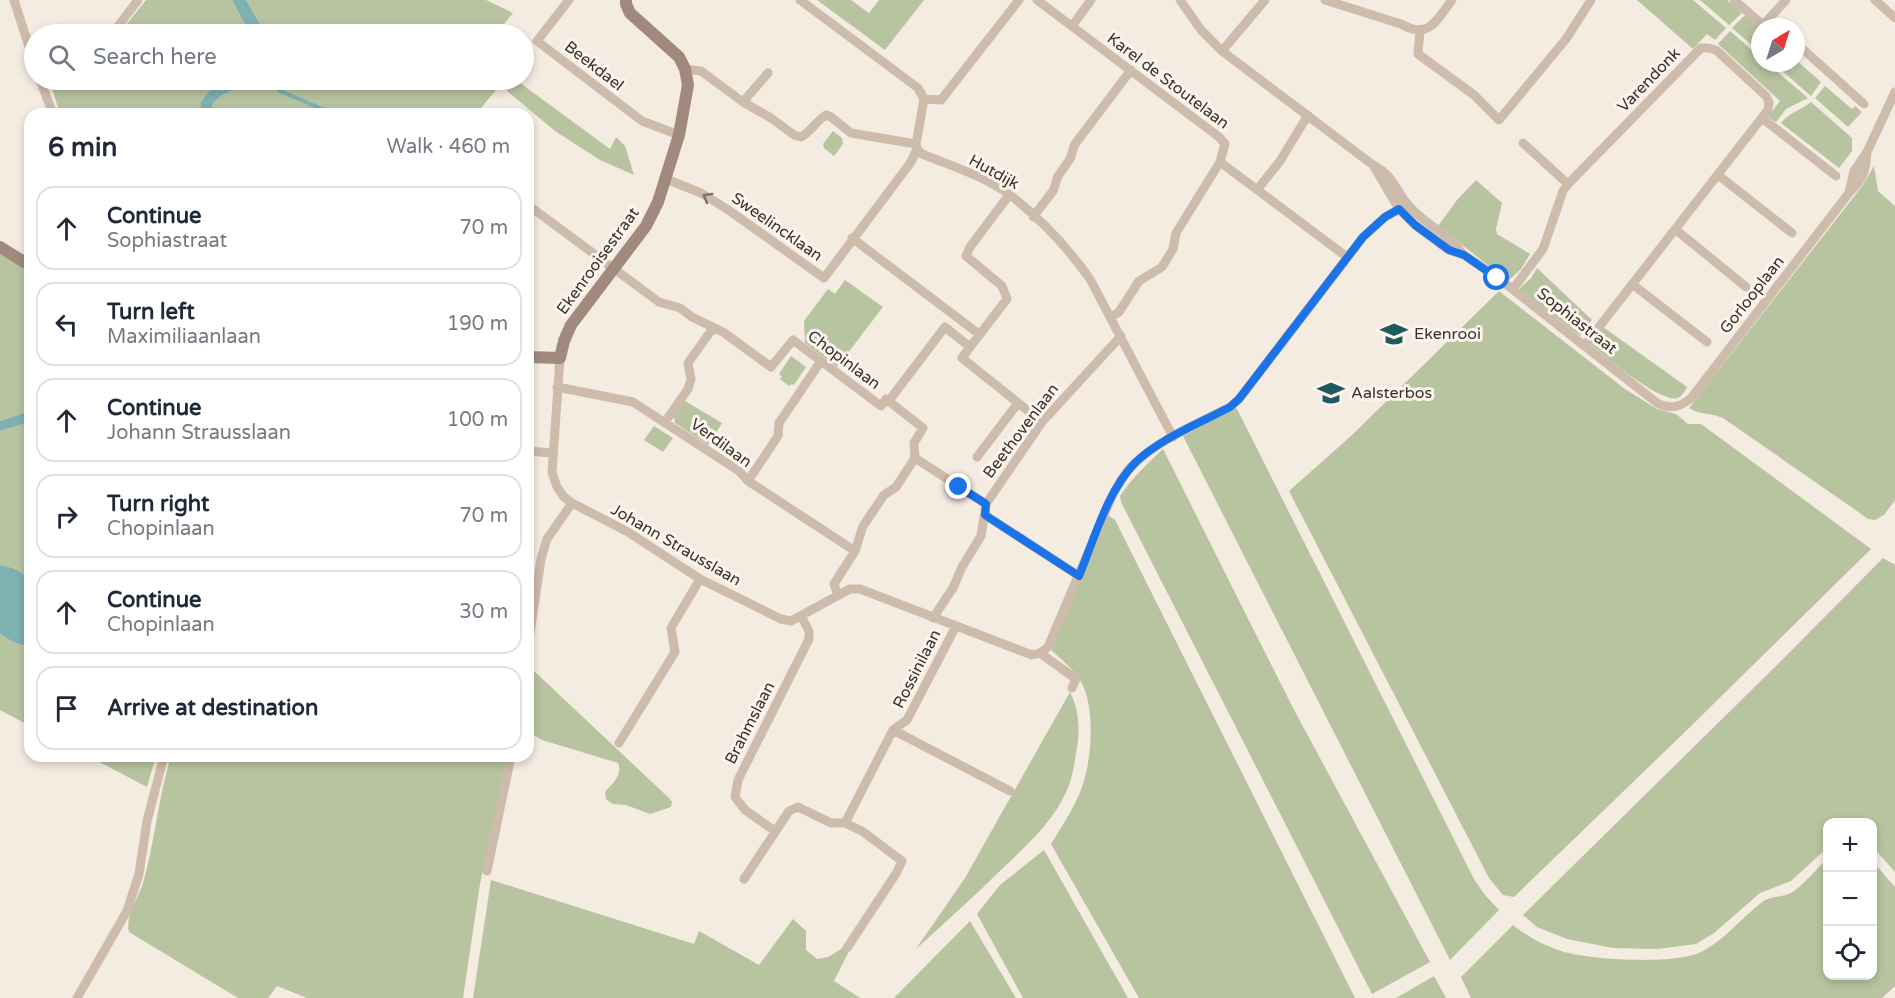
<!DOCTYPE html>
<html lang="en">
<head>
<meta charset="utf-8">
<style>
	:root { --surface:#fff; --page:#f6f6f7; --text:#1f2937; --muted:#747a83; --line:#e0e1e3 }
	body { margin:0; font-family:"Varela Round",sans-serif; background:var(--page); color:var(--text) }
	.controls { position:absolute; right:18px; bottom:18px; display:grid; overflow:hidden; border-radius:12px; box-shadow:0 3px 9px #0003 }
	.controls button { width:54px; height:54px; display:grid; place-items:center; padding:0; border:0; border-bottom:2px solid var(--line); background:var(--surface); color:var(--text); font:30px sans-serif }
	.compass { position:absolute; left:1751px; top:18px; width:54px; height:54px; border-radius:50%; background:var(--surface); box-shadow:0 3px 9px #0003; rotate:38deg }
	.stop { position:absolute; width:18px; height:18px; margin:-14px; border:4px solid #1a73e8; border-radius:50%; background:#fff }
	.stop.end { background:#1a73e8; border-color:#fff; box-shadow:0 2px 6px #0008 }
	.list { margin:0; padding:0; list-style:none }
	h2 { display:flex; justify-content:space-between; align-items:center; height:78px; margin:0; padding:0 24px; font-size:26px }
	h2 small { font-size:20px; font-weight:400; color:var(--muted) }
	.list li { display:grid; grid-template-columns:39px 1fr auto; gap:18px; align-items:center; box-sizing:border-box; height:84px; margin:0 12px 12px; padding:0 12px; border:2px solid var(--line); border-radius:18px }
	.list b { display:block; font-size:22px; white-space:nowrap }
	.list p { margin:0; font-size:20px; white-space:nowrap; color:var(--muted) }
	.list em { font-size:20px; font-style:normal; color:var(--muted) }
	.icon { flex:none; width:33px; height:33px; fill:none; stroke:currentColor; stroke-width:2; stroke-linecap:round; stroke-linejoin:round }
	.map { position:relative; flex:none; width:1895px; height:998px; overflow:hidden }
	.search { position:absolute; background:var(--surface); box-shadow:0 3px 9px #0003; left:24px; top:24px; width:510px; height:66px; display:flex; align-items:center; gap:15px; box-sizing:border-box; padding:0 21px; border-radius:33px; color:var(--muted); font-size:22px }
	.panel { position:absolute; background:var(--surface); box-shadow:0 3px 9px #0003; left:24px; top:108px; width:510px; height:654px; border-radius:18px }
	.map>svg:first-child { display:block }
</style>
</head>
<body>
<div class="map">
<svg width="1895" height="998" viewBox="0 0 1895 998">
	<rect width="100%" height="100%" fill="#f4ebe1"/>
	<path fill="#b8c4a0" d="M 146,0 L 232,0 L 243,21 L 253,34 L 119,34 Z
		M 246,0 L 486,0 L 513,13 L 496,34 L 266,34 Z
		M 817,0 L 851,0 L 869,13 L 879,0 L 924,0 L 885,50 Z
		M 1637,0 L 1693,0 L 1726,28 L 1715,40 L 1707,34 L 1693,49 Z
		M 1700,0 L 1727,0 L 1742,13 L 1729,25 Z
		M 1745,15 L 1760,28 L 1760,52 L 1732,28 Z
		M 1730,31 L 1760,57 L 1760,63 L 1767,63 L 1808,98 L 1786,109 L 1776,122 L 1768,117 L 1780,101 L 1718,44 Z
		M 1796,60 L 1821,82 L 1811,96 L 1773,63 L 1796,63 Z
		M 51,80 L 230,80 L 220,82 L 200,104 L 203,114 L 60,114 L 50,82 Z
		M 257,80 L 494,80 L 500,84 L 504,80 L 516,80 L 610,149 L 616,137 L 625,146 L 634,175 L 600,160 L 555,131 L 500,85 L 476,114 L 215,114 L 212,106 C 224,87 241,93 257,80 Z
		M 1825,86 L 1852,109 L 1855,106 L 1862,112 L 1848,127 L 1815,98 Z
		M 1811,102 L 1852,138 L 1852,151 L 1839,168 L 1781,123 C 1791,111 1800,111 1811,102 Z
		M 833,131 L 842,138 L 843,144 L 834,156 L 824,148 L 823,144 Z
		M 1874,166 L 1878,191 L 1895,206 L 1895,500 L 1884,515 L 1875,520 L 1868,519 L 1857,511 L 1723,418 C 1712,413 1700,415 1689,408 L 1863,185 Z
		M 1476,180 L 1502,203 L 1496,229 L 1497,234 L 1530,254 L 1521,269 L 1508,281 L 1438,226 L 1457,200 Z
		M 0,252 L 23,267 L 30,268 L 30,411 L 0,421 Z
		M 1537,268 L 1592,320 L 1580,336 L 1519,289 L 1531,278 Z
		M 845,280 L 883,307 L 837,367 L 805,343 L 804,321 L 828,289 L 835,294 Z
		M 1499,291 L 1625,389 L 1657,409 L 1676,414 L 1688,424 L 1701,424 L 1871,549 L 1687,730 L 1514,897 L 1503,895 L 1489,878 L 1289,491 L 1351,436 Z
		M 1603,327 L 1687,387 C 1685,391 1682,396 1678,398 C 1661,404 1604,355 1590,344 Z
		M 791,356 L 806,367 L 794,385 L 792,384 L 789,386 L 780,379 L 782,377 L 779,374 Z
		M 685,401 L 722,423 L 708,445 L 675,423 L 674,416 Z
		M 1236,407 L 1474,879 L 1485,895 L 1499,910 L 1450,960 L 1183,436 Z
		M 30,422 L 30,578 L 13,568 L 0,565 L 0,431 Z
		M 654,426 L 673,438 L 663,452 L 644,440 Z
		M 1163,449 L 1293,708 L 1430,962 L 1372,994 L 1121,502 L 1120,496 C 1132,478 1147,464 1163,449 Z
		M 1108,515 L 1115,520 L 1355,998 L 1139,998 L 1051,844 C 1062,826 1075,807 1082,787 C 1092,759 1096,706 1080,680 C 1072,668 1061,659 1051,650 Z
		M 1883,558 L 1895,565 L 1895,872 L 1873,847 L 1872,822 L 1828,822 L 1827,848 L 1791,881 L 1760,893 L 1714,933 L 1696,944 L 1657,949 L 1613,948 L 1567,939 L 1537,927 L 1523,915 L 1785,657 Z
		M 0,633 C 7,640 20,646 30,646 L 30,726 L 0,710 Z
		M 533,670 L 670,799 L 672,802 L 671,807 L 650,814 L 626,805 L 613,804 L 606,799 L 605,792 C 612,784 623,775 618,763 L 542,740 L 528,732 L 528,702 Z
		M 1070,692 C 1080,711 1080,733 1076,754 C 1074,766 1072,779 1067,790 C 1054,821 1027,845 1003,868 C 975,896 945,922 916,949 L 965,878 Z
		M 88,756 L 156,756 L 147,787 Z
		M 171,756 L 490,756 L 507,760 L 480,884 L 463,998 L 307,998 L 277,986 L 268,998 L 238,998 L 129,932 C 125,916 138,899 143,883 C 155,842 158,798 171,756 Z
		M 1044,850 L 1128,998 L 1023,998 L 977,914 L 1000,885 Z
		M 1827,859 L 1828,976 L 1872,976 L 1873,862 L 1895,887 L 1895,986 L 1882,998 L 1471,998 L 1461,977 L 1513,925 C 1528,937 1543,945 1561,951 C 1588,960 1676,965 1701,952 C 1725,940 1740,919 1761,903 C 1770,895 1781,898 1791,893 C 1802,887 1817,868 1827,859 Z
		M 491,880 L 694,944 L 699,931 L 759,965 L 793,919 L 806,931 L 806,950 L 817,959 L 828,957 L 854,941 L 834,981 L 860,998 L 473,998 Z
		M 970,921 L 1016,998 L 894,998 Z
		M 1434,976 L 1446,998 L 1396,998 Z"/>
	<path fill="#7fb0b2" d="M 232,0 L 246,0 L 266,34 L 253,34 L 243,21 Z
		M 230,80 L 257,80 C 241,93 224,87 212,106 L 215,114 L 203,114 L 200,104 C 208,91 215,83 230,80 Z
		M 30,411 L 30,422 L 0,431 L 0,421 Z
		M 0,565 L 13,568 L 30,578 L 30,646 C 20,646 7,640 0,633 Z"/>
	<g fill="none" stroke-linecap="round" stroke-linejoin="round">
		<path stroke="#7fb0b2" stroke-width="4" d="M 267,80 L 280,91 L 334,114"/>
		<path stroke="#cdbbac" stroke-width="9" d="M 14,0 L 34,62
			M 569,0 L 537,41 L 642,121 L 679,135
			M 800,0 L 918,88 L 924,99
			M 1037,0 L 1219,137 L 1225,144 L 1220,162 L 1347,257
			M 1180,0 L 1201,30 L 1222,51 L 1373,165 C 1395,176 1395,191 1410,207 C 1426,225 1449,234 1463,254
			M 1325,0 L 1401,24 C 1429,40 1436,21 1452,0
			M 1734,0 L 1763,25 L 1776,25 L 1779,27
			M 1875,0 L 1895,18
			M 1763,25 L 1786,0
			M 1072,26 L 1091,0
			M 1420,31 L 1418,54 L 1474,95 L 1499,120 L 1566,39 L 1591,0
			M 112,34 L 138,0
			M 1796,43 L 1864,104
			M 1222,51 L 1265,0
			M 685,69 L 701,71 L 743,102 L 771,118 L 794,135 L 801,137 C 811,132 816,121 826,115 L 831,117 L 851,133 L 916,144 L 917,149 L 922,154 C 951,166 985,176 1010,195 C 1040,218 1068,248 1090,279 L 1173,437
			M 40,80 L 53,114
			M 743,102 L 768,73
			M 1762,118 L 1836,176
			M 1523,143 L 1568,184
			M 916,144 L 924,99 L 941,100 L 1019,0
			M 1373,165 L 1399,209 L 1415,225 L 1449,250 L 1464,255 L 1497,277 L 1657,403 C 1671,410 1681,407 1692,397 L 1849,193 C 1863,180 1866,171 1867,152
			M 1718,175 L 1792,233
			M 666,179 L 701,193 L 727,209 L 824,278 L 911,162 L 917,149
			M 1257,190 L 1280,161 L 1308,115
			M 1849,193 L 1854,171 L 1867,152 L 1895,92
			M 528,205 L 659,302 L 680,308 L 692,317 L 723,332 L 771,367 L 793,340 L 881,406 L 886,399 L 923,428 L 914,443 L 915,458 L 986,504
			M 1033,217 L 1053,191 L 1058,176 L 1070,159 L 1075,144 L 1131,70
			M 1675,229 L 1746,287
			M 852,238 L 979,334
			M 1632,284 L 1707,342
			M 1513,289 L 1543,249 L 1563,191 L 1568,184 L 1701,48 L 1708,48 L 1716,50 L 1766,96 L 1769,102 L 1768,110 L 1585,345
			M 1111,317 L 1119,312 L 1139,281 L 1162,267 L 1173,249 L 1176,233 L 1220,162
			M 970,347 L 962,358 L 1042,422
			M 560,358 L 552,472 L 557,487 L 564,497 L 572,503 L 628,532 L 700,579 L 781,619 L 791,621 L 850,589 L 860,589 L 1032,655 L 1040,653 L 1048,647 L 1112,496 C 1119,484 1125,471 1136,462 C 1162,438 1199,423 1230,407 L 1239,399 L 1363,237 L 1385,217 L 1407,205
			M 557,387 L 633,402 L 739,471 L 748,481 L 855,551
			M 888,402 L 945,327 L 970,347 L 1007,299 L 1002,286 L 966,256 L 970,247 L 1009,195
			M 665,422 L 688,389 L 691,379 L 688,363 L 713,328
			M 528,451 L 552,453
			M 977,457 L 1018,403
			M 748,481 L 778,436 L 779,423 L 821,361
			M 985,515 L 1079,576
			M 838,595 L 834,584 L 855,551 L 863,526 L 884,495 L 896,487 L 915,458
			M 933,618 L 953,588 L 962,567 L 981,536 L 986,504 L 1042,422 L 1121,336
			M 528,646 L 541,559 L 547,539 L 572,503
			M 1040,653 L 1076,679 L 1072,688
			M 893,730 L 1010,791
			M 619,743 L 675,652 L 671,628 L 700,579
			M 775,831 L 745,810 L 735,797 L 738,780 L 809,639 L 809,631 L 801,616
			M 487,871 L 511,756
			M 744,879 L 789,811 L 798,807 L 831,823 L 845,823
			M 847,948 L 897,872 L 902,861 L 862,831 L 845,823 L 893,730 L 907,720 L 956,626
			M 77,998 L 127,911 L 139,874 L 147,821 L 164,756"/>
		<path stroke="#a18a7d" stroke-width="12" d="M 0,247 L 24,262 L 30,262
			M 528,357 L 560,358 L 564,341 L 571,325 L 646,226 L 658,202 L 679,135 L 688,85 L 685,69 L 679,57 L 630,13 L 626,4 L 626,0"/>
	</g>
	<defs><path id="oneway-chevron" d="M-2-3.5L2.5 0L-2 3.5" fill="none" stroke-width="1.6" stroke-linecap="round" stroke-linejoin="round" transform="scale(1.5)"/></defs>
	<use stroke="#7d6f65" href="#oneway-chevron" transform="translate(707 197) rotate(-150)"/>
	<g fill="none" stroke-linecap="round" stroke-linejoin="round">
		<path stroke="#1a73e8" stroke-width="8" d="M 959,487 L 986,504 L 985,515 L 1079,576 C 1094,540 1107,492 1134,464 C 1157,440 1200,423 1230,407 L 1239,399 L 1363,237 L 1385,217 L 1399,209 L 1415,225 L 1449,250 L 1464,255 L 1497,278"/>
	</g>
	<defs>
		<symbol id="school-bare" viewBox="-9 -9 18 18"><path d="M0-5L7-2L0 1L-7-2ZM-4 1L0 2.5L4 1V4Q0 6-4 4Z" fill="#1f5a5e" stroke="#fbf5ee" stroke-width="2.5" paint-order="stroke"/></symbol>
	</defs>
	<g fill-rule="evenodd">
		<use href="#school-bare" x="1375" y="315" width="38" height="38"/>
		<use href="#school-bare" x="1312" y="374" width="38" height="38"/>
	</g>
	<g text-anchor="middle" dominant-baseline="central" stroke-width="6" stroke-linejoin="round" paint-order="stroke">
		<g font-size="16" fill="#3b302b" stroke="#fbf5ee">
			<text transform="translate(594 66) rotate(38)">Beekdael</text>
			<text transform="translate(1649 80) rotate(-46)">Varendonk</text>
			<text transform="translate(1168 81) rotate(37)">Karel de Stoutelaan</text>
			<text transform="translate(994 172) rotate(29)">Hutdijk</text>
			<text transform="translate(777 227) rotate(35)">Sweelincklaan</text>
			<text transform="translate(598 261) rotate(-54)">Ekenrooisestraat</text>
			<text transform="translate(1752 295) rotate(-52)">Gorlooplaan</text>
			<text transform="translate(1577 321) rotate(38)">Sophiastraat</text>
			<text transform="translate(844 360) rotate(37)">Chopinlaan</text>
			<text transform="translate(1021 431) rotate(-53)">Beethovenlaan</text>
			<text transform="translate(721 443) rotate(36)">Verdilaan</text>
			<text transform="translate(676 545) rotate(30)">Johann Strausslaan</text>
			<text transform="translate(917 669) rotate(-63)">Rossinilaan</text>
			<text transform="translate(750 723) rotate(-63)">Brahmslaan</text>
		</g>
		<g font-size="16" fill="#3b302b" stroke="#fbf5ee" text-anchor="start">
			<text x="1414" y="334">Ekenrooi</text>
			<text x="1351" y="393">Aalsterbos</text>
		</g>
	</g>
</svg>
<div class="controls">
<button>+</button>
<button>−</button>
<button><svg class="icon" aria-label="locate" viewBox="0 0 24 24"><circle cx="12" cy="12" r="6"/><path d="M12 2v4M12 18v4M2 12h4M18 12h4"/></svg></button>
</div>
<svg class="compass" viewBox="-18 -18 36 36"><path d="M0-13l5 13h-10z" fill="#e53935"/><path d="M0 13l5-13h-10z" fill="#747a83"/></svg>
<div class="stop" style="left:1497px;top:278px"></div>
<div class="stop end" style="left:959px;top:487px"></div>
<div class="search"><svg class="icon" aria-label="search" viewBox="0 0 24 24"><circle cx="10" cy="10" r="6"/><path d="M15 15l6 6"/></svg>Search here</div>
<section class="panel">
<h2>6 min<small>Walk · 460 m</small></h2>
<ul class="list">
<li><svg class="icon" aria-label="ahead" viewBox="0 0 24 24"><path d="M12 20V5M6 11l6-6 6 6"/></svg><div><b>Continue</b><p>Sophiastraat</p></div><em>70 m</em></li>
<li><svg class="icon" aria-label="left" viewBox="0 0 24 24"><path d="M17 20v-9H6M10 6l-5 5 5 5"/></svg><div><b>Turn left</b><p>Maximiliaanlaan</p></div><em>190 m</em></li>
<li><svg class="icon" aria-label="ahead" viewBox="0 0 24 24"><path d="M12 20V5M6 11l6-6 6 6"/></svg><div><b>Continue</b><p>Johann Strausslaan</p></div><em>100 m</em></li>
<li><svg class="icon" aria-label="right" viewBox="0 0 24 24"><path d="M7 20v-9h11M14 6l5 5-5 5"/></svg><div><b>Turn right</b><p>Chopinlaan</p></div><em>70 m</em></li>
<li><svg class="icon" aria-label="ahead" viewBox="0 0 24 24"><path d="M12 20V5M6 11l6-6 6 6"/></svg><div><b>Continue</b><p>Chopinlaan</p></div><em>30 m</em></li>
<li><svg class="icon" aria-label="arrive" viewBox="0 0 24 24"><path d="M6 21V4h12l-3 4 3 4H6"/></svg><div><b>Arrive at destination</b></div></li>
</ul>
</section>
</div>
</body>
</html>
